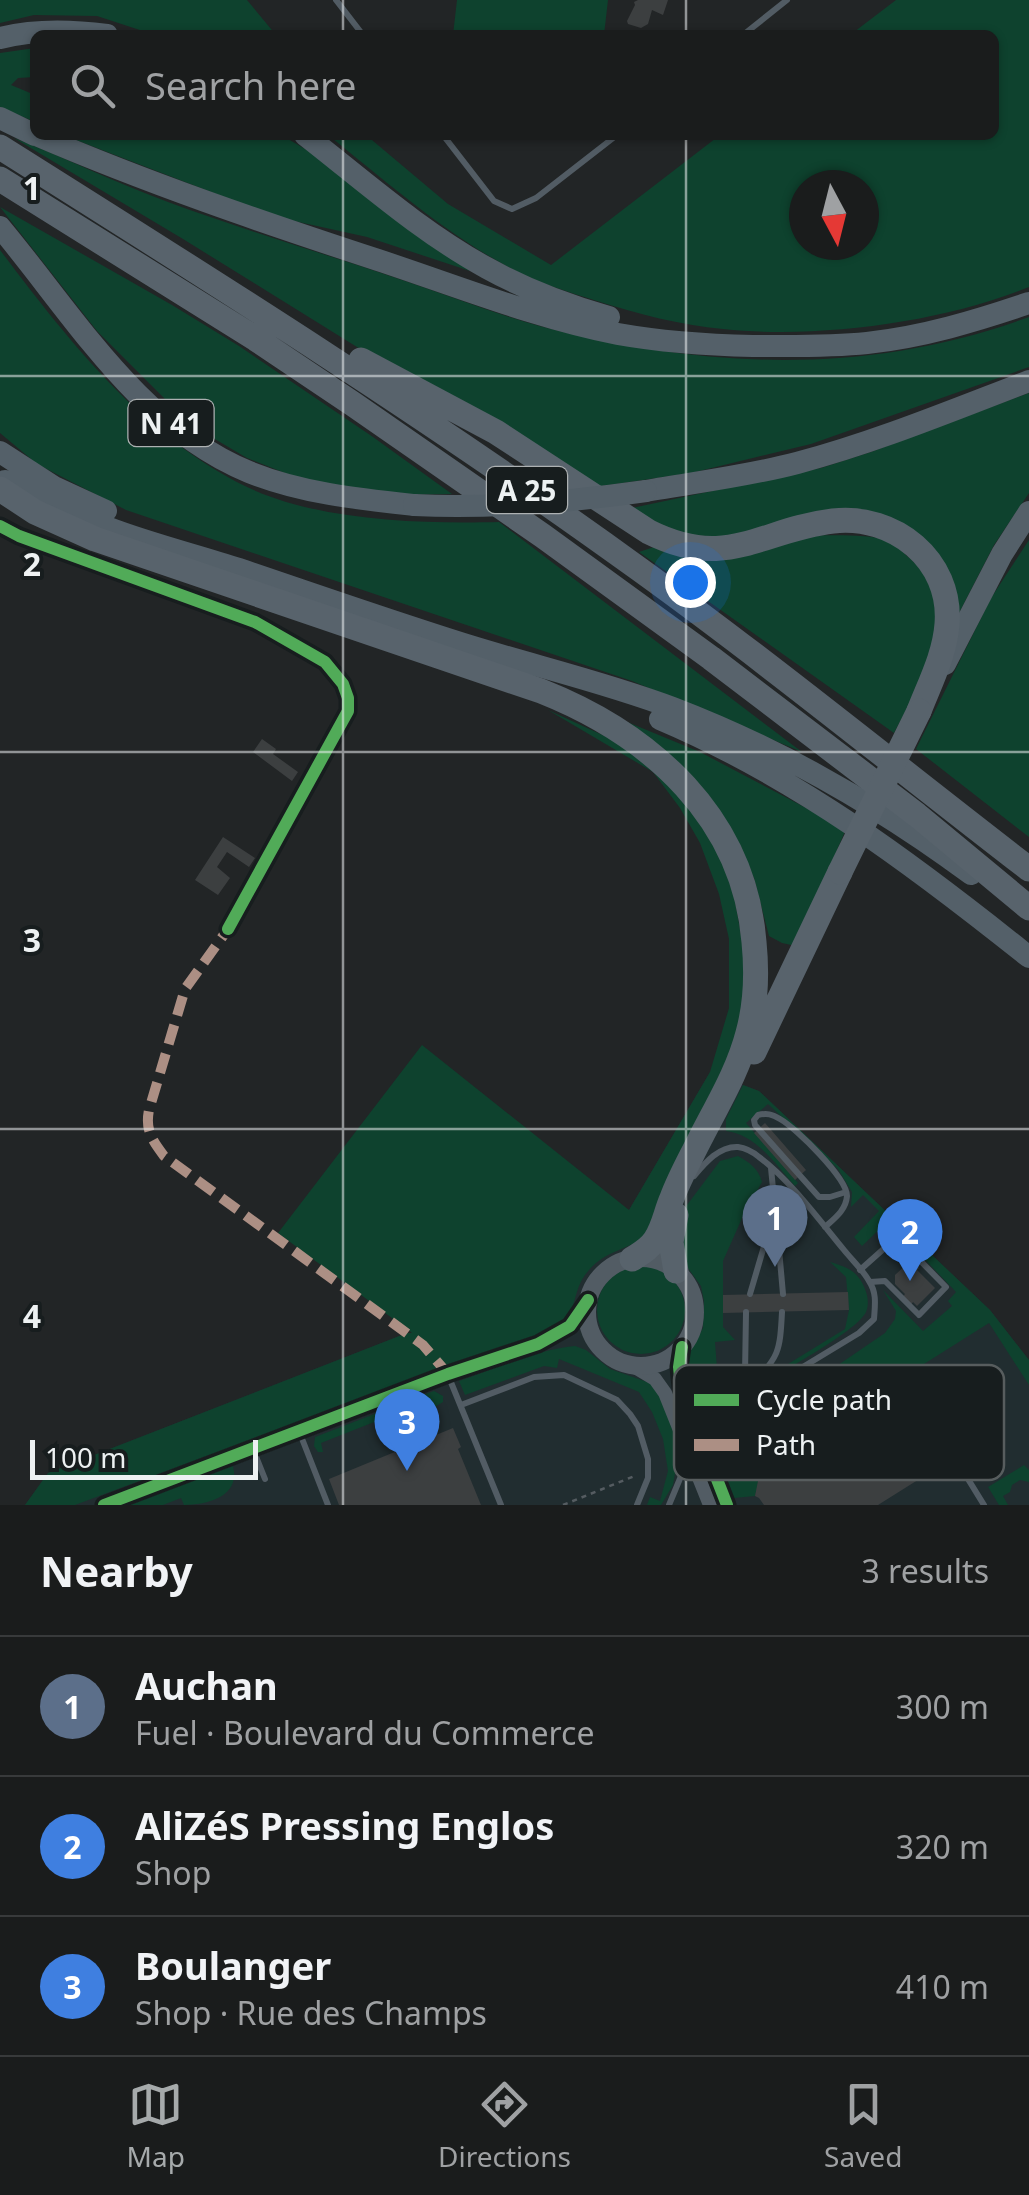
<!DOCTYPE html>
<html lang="en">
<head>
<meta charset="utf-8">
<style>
	:root { --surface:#1a1c1c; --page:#232525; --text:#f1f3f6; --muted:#9fa1a3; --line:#383a3b; --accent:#a6aaab }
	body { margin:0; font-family:"Noto Sans",sans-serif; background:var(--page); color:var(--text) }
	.compass { position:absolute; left:789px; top:170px; width:90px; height:90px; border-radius:50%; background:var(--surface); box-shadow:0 2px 8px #0004; rotate:173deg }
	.scale { position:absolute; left:30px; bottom:25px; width:228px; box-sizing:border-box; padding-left:10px; border:5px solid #edf1f2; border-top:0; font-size:28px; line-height:35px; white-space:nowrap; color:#edf1f2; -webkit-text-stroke:8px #171d1e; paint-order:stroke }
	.you { position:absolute; left:690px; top:582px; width:35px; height:35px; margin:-25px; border:8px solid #fff; border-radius:50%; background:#1a73e8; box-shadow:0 0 0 15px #1a73e833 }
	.badge { display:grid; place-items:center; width:65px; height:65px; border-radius:50%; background:var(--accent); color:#fff; font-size:32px; font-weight:700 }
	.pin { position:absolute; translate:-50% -82px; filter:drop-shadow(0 2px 5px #0008) }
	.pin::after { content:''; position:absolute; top:52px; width:35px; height:30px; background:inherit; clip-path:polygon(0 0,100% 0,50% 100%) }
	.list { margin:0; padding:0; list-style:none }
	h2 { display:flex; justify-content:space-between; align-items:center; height:130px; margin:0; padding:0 40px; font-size:42px }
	h2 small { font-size:32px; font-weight:400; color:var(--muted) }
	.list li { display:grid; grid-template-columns:65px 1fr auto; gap:30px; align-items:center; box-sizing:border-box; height:140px; padding:0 40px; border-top:2px solid var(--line) }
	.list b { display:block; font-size:38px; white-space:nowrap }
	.list p { margin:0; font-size:32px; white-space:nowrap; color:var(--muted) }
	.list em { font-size:32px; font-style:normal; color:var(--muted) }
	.icon { flex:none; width:55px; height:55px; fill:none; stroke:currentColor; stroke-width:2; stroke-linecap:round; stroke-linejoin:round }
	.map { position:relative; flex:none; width:1029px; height:1505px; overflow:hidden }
	.search { position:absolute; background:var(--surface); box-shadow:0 2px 8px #0004; left:30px; right:30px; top:30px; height:110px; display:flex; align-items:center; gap:25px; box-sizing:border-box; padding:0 35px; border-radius:15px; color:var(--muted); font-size:38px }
	.sheet { height:550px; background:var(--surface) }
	nav { display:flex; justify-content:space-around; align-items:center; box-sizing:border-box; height:140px; border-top:2px solid var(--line); background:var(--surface); font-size:28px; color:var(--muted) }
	nav a { display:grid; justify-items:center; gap:5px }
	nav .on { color:var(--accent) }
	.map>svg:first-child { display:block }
</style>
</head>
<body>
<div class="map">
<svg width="1029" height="1505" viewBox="0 0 1029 1505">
	<rect width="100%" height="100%" fill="#222526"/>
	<path fill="#212d30" d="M 710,1072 L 759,1091 L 990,1310 L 1029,1360 L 1029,1505 L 25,1505 L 48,1473 L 407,1333 L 443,1337 L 629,1210 Z"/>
	<path fill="#0e422e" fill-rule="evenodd" d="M 0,0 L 247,0 L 276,35 L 155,35 L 97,16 L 34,15 L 0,23 Z
		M 457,0 L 608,0 L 604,35 L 453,35 Z
		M 896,0 L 1029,0 L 1029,287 C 941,323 817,339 723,329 C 680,325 638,314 597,301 C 568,292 539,283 512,269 C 444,233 387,182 328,135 L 366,135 L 448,204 L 551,265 L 720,135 L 994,135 L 994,35 L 850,35 ZM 804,185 L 864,185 L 864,245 L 804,245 Z
		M 35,48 L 35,77 L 18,78 L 11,85 L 35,95 L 35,122 L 0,107 L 0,53 Z
		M 63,135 L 281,135 L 319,157 L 470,271 L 367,237 L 276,217 Z
		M 14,138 C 66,158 116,183 168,202 C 244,230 322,253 399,279 C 447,295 495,314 543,327 C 708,369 868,376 1029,317 L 1029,367 L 811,444 L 691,473 L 595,487 L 365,352 L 183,239 Z
		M 0,207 L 172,305 L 239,346 L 373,437 L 452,494 L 386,495 L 300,479 L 247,458 L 191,425 L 97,331 Z
		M 0,250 C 68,340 142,435 245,486 C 317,521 420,524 499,522 L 802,752 L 632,681 L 126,510 L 37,464 L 0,433 Z
		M 1029,393 L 1029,493 L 994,545 L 958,615 L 907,526 L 743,537 L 671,535 L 632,508 L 821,468 L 871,452 Z
		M 810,535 C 833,536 867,533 889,541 C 895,544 902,551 907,556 C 966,604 923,680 894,733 L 639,552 L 654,547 L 686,558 L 732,557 Z
		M 1029,540 L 1029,837 L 916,749 L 991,598 Z
		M 548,710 L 622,744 L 664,775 L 706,827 L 730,873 L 746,963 L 743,1007 L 736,1040 L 650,1234 C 630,1249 606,1250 589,1270 C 567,1295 584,1314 546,1334 L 442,1368 L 75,1505 L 25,1505 L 48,1473 L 407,1333 L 412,1333 L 278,1233 L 422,1045 L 629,1210 L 710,1072 L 729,1008 L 729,939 L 719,894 L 700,843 L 680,808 L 653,772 Z
		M 603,712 L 700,752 L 846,829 L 796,946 L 782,943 L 769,936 L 754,878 L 735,841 Z
		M 743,1085 L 759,1091 L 990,1310 L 1029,1360 L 1029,1385 L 989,1323 L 767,1463 L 763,1461 L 755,1496 L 734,1498 L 725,1474 L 729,1464 L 726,1456 L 717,1458 L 705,1425 L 732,1424 L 762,1417 L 885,1333 L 895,1319 L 896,1311 L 883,1290 L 923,1331 L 952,1306 L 948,1301 L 956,1292 L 888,1221 L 862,1246 L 854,1237 L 879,1211 L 863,1195 L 851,1207 L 852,1192 L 838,1169 L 768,1104 L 746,1123 L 798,1183 L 795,1186 C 775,1164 757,1135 726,1131 L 726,1119 Z
		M 738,1156 C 750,1163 758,1168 762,1182 L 743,1216 L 723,1261 L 723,1327 L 735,1340 L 715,1342 L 718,1382 L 712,1386 L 713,1395 L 704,1403 L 698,1404 L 694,1402 L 691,1394 L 687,1376 L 688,1364 L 689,1354 L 703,1328 L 704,1301 L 701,1286 L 685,1264 L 681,1218 L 687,1205 L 720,1161 Z
		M 830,1262 C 847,1267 858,1271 865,1289 C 868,1296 869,1305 866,1312 C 858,1330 788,1368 769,1380 L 767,1377 L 845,1329 L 849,1310 L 846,1277 Z
		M597 1310a44 44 0 1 1 88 0a44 44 0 1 1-88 0Z
		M 575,1346 L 586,1350 L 610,1369 L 650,1383 L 660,1394 L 680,1443 L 673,1485 L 661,1505 L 647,1505 L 650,1497 L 660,1501 L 668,1471 L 663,1439 L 652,1412 L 639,1392 L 559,1359 L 557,1368 L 544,1366 L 465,1395 L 459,1381 C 497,1368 535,1350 575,1346 Z
		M 434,1391 L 443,1396 L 443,1402 L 433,1408 L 430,1400 L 321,1443 L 323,1452 L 318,1452 L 314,1446 L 315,1437 Z
		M 232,1463 C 243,1495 210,1505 184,1505 L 181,1498 L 163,1505 L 125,1505 Z
		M 1024,1465 L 1029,1470 L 1029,1482 L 1020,1480 L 1012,1485 L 1010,1492 L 1003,1496 L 1008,1505 L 999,1505 L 988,1487 Z"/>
	<path fill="#3c3f40" d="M 638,0 L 668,0 L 663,15 L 652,10 L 648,24 L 641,28 L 628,24 L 627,21 L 635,5 L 634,2 Z
		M 262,739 L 276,749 L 273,754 L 298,772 L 292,781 L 253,752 Z
		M 223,837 L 255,858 L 249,867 L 227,852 L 217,867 L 230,878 L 218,895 L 195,880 Z
		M 765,1123 L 806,1170 L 795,1180 L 754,1133 Z
		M 911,1260 L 919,1268 L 917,1270 L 935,1288 L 917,1306 L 913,1302 L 910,1306 L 902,1298 L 905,1294 L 895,1284 L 895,1275 Z
		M 848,1292 L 849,1310 L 723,1313 L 723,1295 Z
		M 904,1377 L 952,1454 L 956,1456 L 878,1505 L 764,1505 L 759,1498 L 755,1496 L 762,1461 L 767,1463 Z
		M 453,1428 L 461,1447 L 458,1449 L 481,1505 L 339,1505 L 329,1479 Z"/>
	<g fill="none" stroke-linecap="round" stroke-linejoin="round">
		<path stroke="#555c61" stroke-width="2.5" stroke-dasharray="5 5" stroke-linecap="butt" d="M 563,1505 L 637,1475"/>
		<path stroke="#525c64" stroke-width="6" d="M 336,0 L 363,35
			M 743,35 L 787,0
			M 443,135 L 494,201 L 512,209 L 536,198 L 617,135
			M 776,1215 L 783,1294
			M 825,1227 C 835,1218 846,1210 847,1196 C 847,1178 796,1128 780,1119 C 772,1114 767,1113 758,1115 L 754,1120 L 755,1125 L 819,1197 L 830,1197 L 846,1192
			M 860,1270 L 897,1237 L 946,1287 L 919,1315 L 885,1281 L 870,1282
			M 750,1294 L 775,1209 L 771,1168
			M 448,1375 L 501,1505
			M 752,1399 L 751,1385 C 779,1358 780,1351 782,1312
			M 461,1405 L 534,1377 L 564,1375 L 617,1400 L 630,1414 L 638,1426 L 648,1459 L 648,1478 L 637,1505
			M 704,1410 L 721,1392 L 751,1385 L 745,1374 L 746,1312
			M 693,1411 L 720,1411 L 735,1408 L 859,1333 L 874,1319 C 875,1305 877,1293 869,1281 C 863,1270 852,1260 844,1250 C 820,1221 789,1179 759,1157 C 753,1152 746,1148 738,1147 C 719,1146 705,1163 694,1176
			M 299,1431 L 328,1505
			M 253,1449 L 265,1479
			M 960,1466 L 984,1505
			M 669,1505 L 689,1457"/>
		<path stroke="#525c64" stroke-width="14" d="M 682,1347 L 679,1367 L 681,1387 L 727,1505
			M 630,1364 L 655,1379 L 665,1393 L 710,1505"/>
		<path stroke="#525c64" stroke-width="18" d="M587 1312a54 54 0 1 1 108 0a54 54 0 1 1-108 0Z
			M 104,1505 L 448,1374 L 538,1344 L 570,1326 L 588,1300"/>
		<path stroke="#546069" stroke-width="22" d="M 0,38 C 35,29 70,30 107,35
			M 0,118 L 35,135
			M 36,135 C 148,183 262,222 378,260 C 457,286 536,318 618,334 C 663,342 707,345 753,346 C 792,346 829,347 867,343 C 923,337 976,321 1029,303
			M 305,135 C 364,181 421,232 487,268 C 525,289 567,305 609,317
			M 0,227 C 73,314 139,427 249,472 C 301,493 358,499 414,505
			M 0,452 L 54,487 L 106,511
			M 5,481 C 39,498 73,515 109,528 C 151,544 196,555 239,569 C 316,595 393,622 470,646 C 538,667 607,683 673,708 C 780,749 879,806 971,874
			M 646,491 C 697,482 748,476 797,463 C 876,442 953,410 1029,381
			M 945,664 L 1002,554 L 1029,512
			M 660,719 C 797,777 914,865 1029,957"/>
		<path stroke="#58636c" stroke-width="25" d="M 0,147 C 216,283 432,419 639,569 C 772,665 899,769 1029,869
			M 0,179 L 256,339 L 353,404 L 543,536 L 711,658 L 917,815 L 1029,908
			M 361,360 L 496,432 L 649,532 C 728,571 759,530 833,521 C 894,514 952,560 947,624 C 945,654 930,683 919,711
			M 0,489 L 35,512 L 95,539 L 541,691 C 652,735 744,818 754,942 C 757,972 756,1004 748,1033 C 738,1072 716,1107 698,1143 C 689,1161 679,1179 672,1198 C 666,1211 664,1227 655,1240 C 649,1249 641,1253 632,1259
			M 754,1052 L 840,872
			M 676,1215 L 671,1242 L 676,1271"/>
		<path stroke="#546069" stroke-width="22" d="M 414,505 C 492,509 569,502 646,491"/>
		<path stroke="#58636c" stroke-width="25" d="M 840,872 L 919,711"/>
		<path stroke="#ac8f84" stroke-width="10" stroke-dasharray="20 10" stroke-linecap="butt" d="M 233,922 L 185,989 L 149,1110 C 145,1130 152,1140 164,1156 L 423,1345 L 448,1374"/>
		<defs>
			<path id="cycleway" d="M 0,526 L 19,536 L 255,622 L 325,662 L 343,684 L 348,698 L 348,711 L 228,929
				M 682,1347 L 679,1367 L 681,1387 L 727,1505
				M 104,1505 L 448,1374 L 538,1344 L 570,1326 L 588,1300"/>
		</defs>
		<use href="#cycleway" stroke="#171d1e" stroke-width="19"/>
		<use href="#cycleway" stroke="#51ab58" stroke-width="12"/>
	</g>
	<path fill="none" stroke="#edf1f2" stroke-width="2.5" stroke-opacity="0.55" d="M 343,0 L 343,35M 686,0 L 686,35M 343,135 L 343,1505M 686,135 L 686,1505M 0,376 L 1029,376M 0,752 L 1029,752M 0,1129 L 1029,1129"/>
	<g text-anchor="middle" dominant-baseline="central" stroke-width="8" stroke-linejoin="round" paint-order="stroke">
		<g fill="#171d1e" stroke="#adb1b2" stroke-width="2.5">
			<rect x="128.5" y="400" width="85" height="46" rx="8"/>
			<rect x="487" y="467" width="80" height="46" rx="8"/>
		</g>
		<g font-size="28" font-weight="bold" fill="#edf1f2">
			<text x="171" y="423">N 41</text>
			<text x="527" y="490">A 25</text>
		</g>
	</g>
	<rect x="674" y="1365" width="330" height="115" rx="15" fill="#171d1e" stroke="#575d5e" stroke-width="2.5"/>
	<rect x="694" y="1394" width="45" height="12" fill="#51ab58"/>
	<rect x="694" y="1439" width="45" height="12" fill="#ac8f84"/>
	<g font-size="28" fill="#edf1f2">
		<text x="756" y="1410">Cycle path</text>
		<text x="756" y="1455">Path</text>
	</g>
	<g font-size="32" text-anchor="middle" font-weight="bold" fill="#edf1f2" stroke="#171d1e" stroke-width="8" stroke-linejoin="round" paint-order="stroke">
		<text x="32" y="200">1</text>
		<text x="32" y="576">2</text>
		<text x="32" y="952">3</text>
		<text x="32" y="1328">4</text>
	</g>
</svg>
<svg class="compass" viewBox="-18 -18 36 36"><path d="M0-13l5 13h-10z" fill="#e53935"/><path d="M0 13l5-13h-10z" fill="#9fa1a3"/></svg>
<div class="scale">100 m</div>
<div class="you"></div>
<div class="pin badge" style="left:775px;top:1267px;background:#5c6f8a">1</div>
<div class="pin badge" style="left:910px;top:1281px;background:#3f7fe0">2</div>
<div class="pin badge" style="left:407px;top:1471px;background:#3f7fe0">3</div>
<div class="search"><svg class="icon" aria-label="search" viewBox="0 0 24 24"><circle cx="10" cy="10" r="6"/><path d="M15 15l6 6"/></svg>Search here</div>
</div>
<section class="sheet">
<h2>Nearby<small>3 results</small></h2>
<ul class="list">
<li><span class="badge" style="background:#5c6f8a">1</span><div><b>Auchan</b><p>Fuel · Boulevard du Commerce</p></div><em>300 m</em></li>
<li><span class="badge" style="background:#3f7fe0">2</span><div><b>AliZéS Pressing Englos</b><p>Shop</p></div><em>320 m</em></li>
<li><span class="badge" style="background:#3f7fe0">3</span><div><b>Boulanger</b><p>Shop · Rue des Champs</p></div><em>410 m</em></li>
</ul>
</section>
<nav>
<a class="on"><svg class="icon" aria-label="map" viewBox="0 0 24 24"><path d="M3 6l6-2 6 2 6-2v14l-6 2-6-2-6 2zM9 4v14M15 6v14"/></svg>Map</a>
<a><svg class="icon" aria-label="directions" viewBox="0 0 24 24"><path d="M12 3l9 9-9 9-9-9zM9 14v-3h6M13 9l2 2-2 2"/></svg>Directions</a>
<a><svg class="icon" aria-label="saved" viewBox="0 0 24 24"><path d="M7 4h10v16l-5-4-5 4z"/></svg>Saved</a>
</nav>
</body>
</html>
